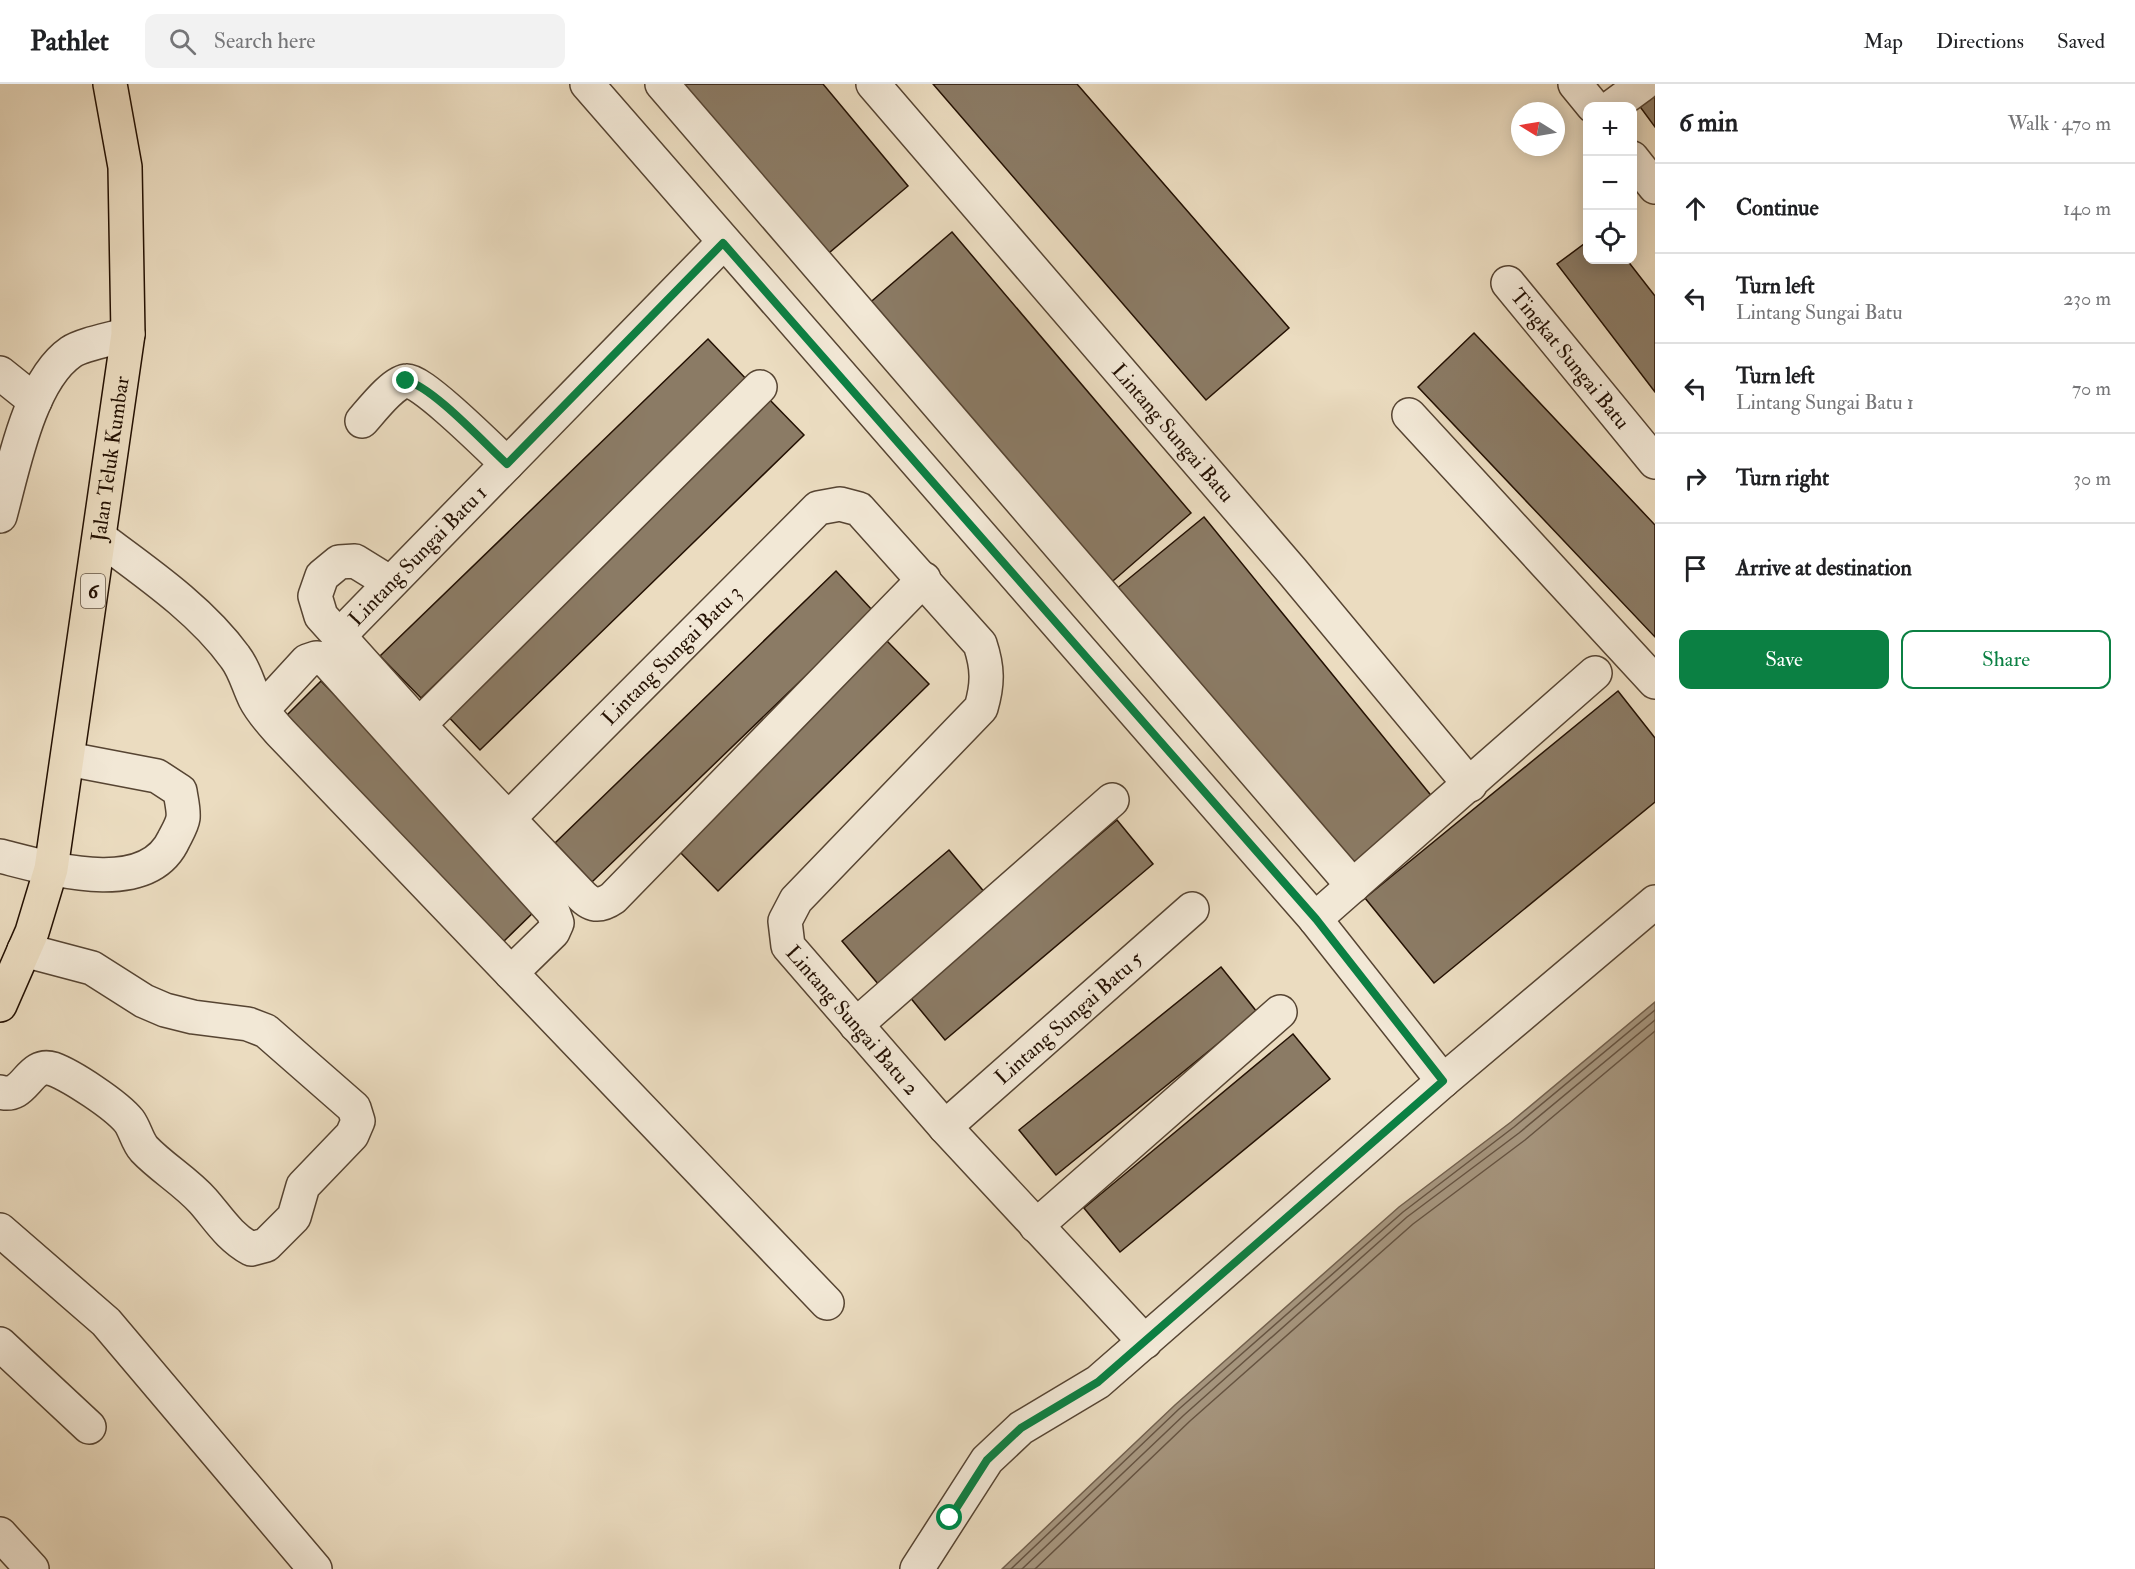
<!DOCTYPE html>
<html lang="en">
<head>
<meta charset="utf-8">
<style>
	:root { --surface:#fff; --page:#f2f2f2; --text:#202124; --muted:#757577; --line:#e0e0e0; --accent:#0b8043 }
	body { margin:0; font-family:"IM FELL Double Pica",serif; background:var(--page); color:var(--text) }
	.controls { position:absolute; right:18px; top:18px; display:grid; overflow:hidden; border-radius:12px; box-shadow:0 3px 15px #0003 }
	.controls button { width:54px; height:54px; display:grid; place-items:center; padding:0; border:0; border-bottom:2px solid var(--line); background:var(--surface); color:var(--text); font:30px sans-serif }
	.compass { position:absolute; left:1511px; top:18px; width:54px; height:54px; border-radius:50%; background:var(--surface); box-shadow:0 3px 15px #0003; rotate:281deg }
	.stop { position:absolute; width:18px; height:18px; margin:-14px; border:4px solid #0b8043; border-radius:50%; background:#fff }
	.stop.end { background:#0b8043; border-color:#fff; box-shadow:0 2px 6px #0008 }
	.list { margin:0; padding:0; list-style:none }
	h2 { display:flex; justify-content:space-between; align-items:center; height:78px; margin:0; padding:0 24px; font-size:26px }
	h2 small { font-size:20px; font-weight:400; color:var(--muted) }
	.list li { display:grid; grid-template-columns:39px 1fr auto; gap:18px; align-items:center; box-sizing:border-box; height:90px; padding:0 24px; border-top:2px solid var(--line) }
	.list b { display:block; font-size:22px; white-space:nowrap }
	.list p { margin:0; font-size:20px; white-space:nowrap; color:var(--muted) }
	.list em { font-size:20px; font-style:normal; color:var(--muted) }
	.actions { display:flex; gap:12px; padding:18px 24px }
	.actions a { flex:1; padding:14px 0; border:2px solid var(--accent); border-radius:12px; text-align:center; font-size:21px; color:var(--accent) }
	.actions .main { background:var(--accent); color:#fff }
	.icon { flex:none; width:33px; height:33px; fill:none; stroke:currentColor; stroke-width:2; stroke-linecap:round; stroke-linejoin:round }
	.map { position:relative; flex:none; width:1655px; height:1485px; overflow:hidden }
	header { display:flex; align-items:center; gap:36px; box-sizing:border-box; height:84px; padding:0 30px; background:var(--surface); border-bottom:2px solid var(--line) }
	header strong { font-size:28px }
	nav { display:flex; gap:33px; margin-inline-start:auto; font-size:21px }
	.search { width:420px; height:54px; background:var(--page); display:flex; align-items:center; gap:15px; box-sizing:border-box; padding:0 21px; border-radius:12px; color:var(--muted); font-size:22px }
	main { display:flex }
	aside { flex:1; background:var(--surface) }
	.map>svg:first-child { display:block }
</style>
</head>
<body>
<header>
<strong>Pathlet</strong>
<div class="search"><svg class="icon" aria-label="search" viewBox="0 0 24 24"><circle cx="10" cy="10" r="6"/><path d="M15 15l6 6"/></svg>Search here</div>
<nav><a>Map</a><a>Directions</a><a>Saved</a></nav>
</header>
<main>
<div class="map">
<svg width="1655" height="1485" viewBox="0 0 1655 1485">
	<rect width="100%" height="100%" fill="#ebdcc0"/>
	<filter id="stains"><feTurbulence type="fractalNoise" baseFrequency=".00333" numOctaves="4"/><feColorMatrix values="0 0 0 0 .2 0 0 0 0 .09 0 0 0 0 .02 0 0 0 .5 -.17"/></filter>
	<radialGradient id="worn" r=".72"><stop offset=".6" stop-color="#630" stop-opacity="0"/><stop offset="1" stop-color="#630" stop-opacity=".3"/></radialGradient>
	<path fill="#a79780" stroke="#73614e" stroke-width="1.5" d="M 1655,918 L 1655,1485 L 1002,1485 L 1175,1321 L 1399,1123 L 1511,1038 Z"/>
	<g fill="none" stroke-linecap="round" stroke-linejoin="round">
		<path stroke="#665442" stroke-width="1.5" d="M 1011,1485 L 1179,1325 L 1403,1128 L 1514,1043 L 1655,926
			M 1022,1485 L 1184,1331 L 1407,1133 L 1519,1049 L 1655,936
			M 1035,1485 L 1190,1337 L 1413,1140 L 1525,1056 L 1655,947"/>
	</g>
	<path fill="#8b7b65" stroke="#241103" stroke-width="1.5" d="M 678,0 L 823,0 L 908,102 L 823,174 Z
		M 933,0 L 1077,0 L 1289,244 L 1206,316 Z
		M 1655,8 L 1655,43 L 1638,20 Z
		M 952,148 L 1191,429 L 1106,503 L 866,222 Z
		M 1588,157 L 1588,176 L 1627,176 L 1655,212 L 1655,308 L 1557,180 Z
		M 1474,249 L 1655,441 L 1655,553 L 1418,303 Z
		M 708,255 L 749,298 L 421,614 L 380,572 Z
		M 767,313 L 804,351 L 480,666 L 443,627 Z
		M 1204,433 L 1438,720 L 1351,793 L 1115,506 Z
		M 836,487 L 873,527 L 592,798 L 555,759 Z
		M 887,557 L 929,600 L 718,807 L 676,764 Z
		M 321,597 L 540,822 L 502,859 L 283,635 Z
		M 1618,607 L 1655,654 L 1655,718 L 1434,899 L 1365,814 Z
		M 1117,736 L 1153,780 L 945,956 L 909,912 Z
		M 949,766 L 986,810 L 879,901 L 842,857 Z
		M 1221,883 L 1257,928 L 1056,1091 L 1019,1046 Z
		M 1293,950 L 1330,995 L 1120,1168 L 1084,1124 Z"/>
	<g fill="none" stroke-linecap="round" stroke-linejoin="round">
		<defs>
			<g id="minor">
				<path d="M 587,0 L 1315,835 L 1443,997"/>
				<path d="M 662,0 L 1353,802"/>
				<path id="s1" d="M 873,0 L 1292,487 L 1470,701"/>
				<path d="M 1575,0 L 1593,22"/>
				<path d="M 1613,22 L 1643,0"/>
				<path d="M 1632,74 L 1655,103"/>
				<path id="s2" d="M 1508,199 L 1655,378"/>
				<path d="M 0,289 L 35,317"/>
				<path d="M 1409,331 L 1655,598"/>
				<path d="M 362,337 C 371,327 394,297 407,297 C 422,296 492,366 507,380"/>
				<path d="M 0,432 C 13,385 29,297 71,268 C 83,260 113,255 128,250"/>
				<path d="M 100,454 C 147,489 201,526 235,573 C 245,586 248,601 255,615 C 261,627 271,638 280,648 L 511,889 L 553,848 L 557,839 L 553,828 L 325,575 L 316,574 L 307,577 L 262,626"/>
				<path d="M 389,498 L 355,477 L 339,478 L 322,492 L 315,512 L 321,532 L 419,641 L 580,810 C 591,822 600,823 613,814 L 924,495"/>
				<path id="s3" d="M 338,553 L 723,159"/>
				<path d="M 419,641 L 760,303"/>
				<path id="s4" d="M 509,734 L 818,424 L 840,420 L 859,425 L 980,560 C 988,584 988,600 981,624 L 796,816 L 785,837 L 788,862 L 945,1043 L 1145,1258"/>
				<path d="M 0,772 C 48,784 147,815 174,755 C 177,749 182,741 183,734 C 184,726 181,715 180,707 L 157,692 L 68,675"/>
				<path d="M 1315,835 L 1595,589"/>
				<path d="M 511,889 L 827,1219"/>
				<path d="M 856,941 L 1112,716"/>
				<path d="M 0,1008 C 26,1016 28,977 53,985 C 72,992 116,1021 129,1037 C 135,1045 137,1057 144,1065 C 162,1084 185,1097 203,1117 C 218,1134 229,1153 251,1165 L 266,1161 L 294,1133 L 303,1102 L 352,1051 L 358,1037 L 354,1024 L 266,947 L 248,940 L 193,933 L 165,926 L 144,917 L 92,884 L 24,866"/>
				<path id="s5" d="M 945,1043 L 1192,825"/>
				<path d="M 1036,1142 L 1280,928"/>
				<path d="M 0,1146 L 106,1238 L 315,1485"/>
				<path d="M 0,1260 L 89,1343"/>
				<path d="M 0,1450 L 32,1485"/>
				<path d="M 917,1485 L 987,1376 L 1021,1344 L 1098,1298 L 1443,997 L 1655,818"/>
			</g>
			<g id="major">
				<path id="s6" d="M 0,921 L 32,848 L 51,785 L 128,250 L 125,83 L 110,0"/>
			</g>
		</defs>
		<use href="#minor" stroke="#564432" stroke-width="36"/>
		<use href="#major" stroke="#241103" stroke-width="36"/>
		<use href="#minor" stroke="#f2e8d6" stroke-width="33"/>
		<use href="#major" stroke="#ebdcc0" stroke-width="33"/>
	</g>
	<g fill="none" stroke-linecap="round" stroke-linejoin="round">
		<path stroke="#0b8043" stroke-width="8" d="M 406,297 C 431,301 486,361 507,380 L 723,159 L 1316,835 L 1443,997 L 1098,1298 L 1021,1344 L 987,1376 L 950,1434"/>
	</g>
	<g text-anchor="middle" dominant-baseline="central" stroke-width="6" stroke-linejoin="round" paint-order="stroke">
		<rect fill="#f2e8d6" stroke="#625242" stroke-width="1.5" x="81" y="490" width="24" height="34" rx="4.5"/>
		<g font-size="20" font-weight="bold" fill="#241103">
			<text x="93" y="507">6</text>
		</g>
		<g font-size="21" fill="#241103" stroke="#f2e8d6">
			<text stroke="none"><textPath href="#s2" startOffset="98">Tingkat Sungai Batu</textPath></text>
			<text stroke="none"><textPath href="#s1" startOffset="460">Lintang Sungai Batu</textPath></text>
			<text stroke="none"><textPath href="#s6" startOffset="560">Jalan Teluk Kumbar</textPath></text>
			<text stroke="none"><textPath href="#s3" startOffset="114">Lintang Sungai Batu 1</textPath></text>
			<text stroke="none"><textPath href="#s4" startOffset="230">Lintang Sungai Batu 3</textPath></text>
			<text stroke="none"><textPath href="#s5" startOffset="165">Lintang Sungai Batu 5</textPath></text>
			<text stroke="none"><textPath href="#s4" startOffset="1140">Lintang Sungai Batu 2</textPath></text>
		</g>
	</g>
	<rect width="100%" height="100%" filter="url(#stains)"/>
	<rect width="100%" height="100%" fill="url(#worn)"/>
</svg>
<div class="controls">
<button>+</button>
<button>−</button>
<button><svg class="icon" aria-label="locate" viewBox="0 0 24 24"><circle cx="12" cy="12" r="6"/><path d="M12 2v4M12 18v4M2 12h4M18 12h4"/></svg></button>
</div>
<svg class="compass" viewBox="-18 -18 36 36"><path d="M0-13l5 13h-10z" fill="#e53935"/><path d="M0 13l5-13h-10z" fill="#757577"/></svg>
<div class="stop" style="left:950px;top:1434px"></div>
<div class="stop end" style="left:406px;top:297px"></div>
</div>
<aside>
<h2>6 min<small>Walk · 470 m</small></h2>
<ul class="list">
<li><svg class="icon" aria-label="ahead" viewBox="0 0 24 24"><path d="M12 20V5M6 11l6-6 6 6"/></svg><div><b>Continue</b></div><em>140 m</em></li>
<li><svg class="icon" aria-label="left" viewBox="0 0 24 24"><path d="M17 20v-9H6M10 6l-5 5 5 5"/></svg><div><b>Turn left</b><p>Lintang Sungai Batu</p></div><em>230 m</em></li>
<li><svg class="icon" aria-label="left" viewBox="0 0 24 24"><path d="M17 20v-9H6M10 6l-5 5 5 5"/></svg><div><b>Turn left</b><p>Lintang Sungai Batu 1</p></div><em>70 m</em></li>
<li><svg class="icon" aria-label="right" viewBox="0 0 24 24"><path d="M7 20v-9h11M14 6l5 5-5 5"/></svg><div><b>Turn right</b></div><em>30 m</em></li>
<li><svg class="icon" aria-label="arrive" viewBox="0 0 24 24"><path d="M6 21V4h12l-3 4 3 4H6"/></svg><div><b>Arrive at destination</b></div></li>
</ul>
<div class="actions"><a class="main">Save</a><a>Share</a></div>
</aside>
</main>
</body>
</html>
